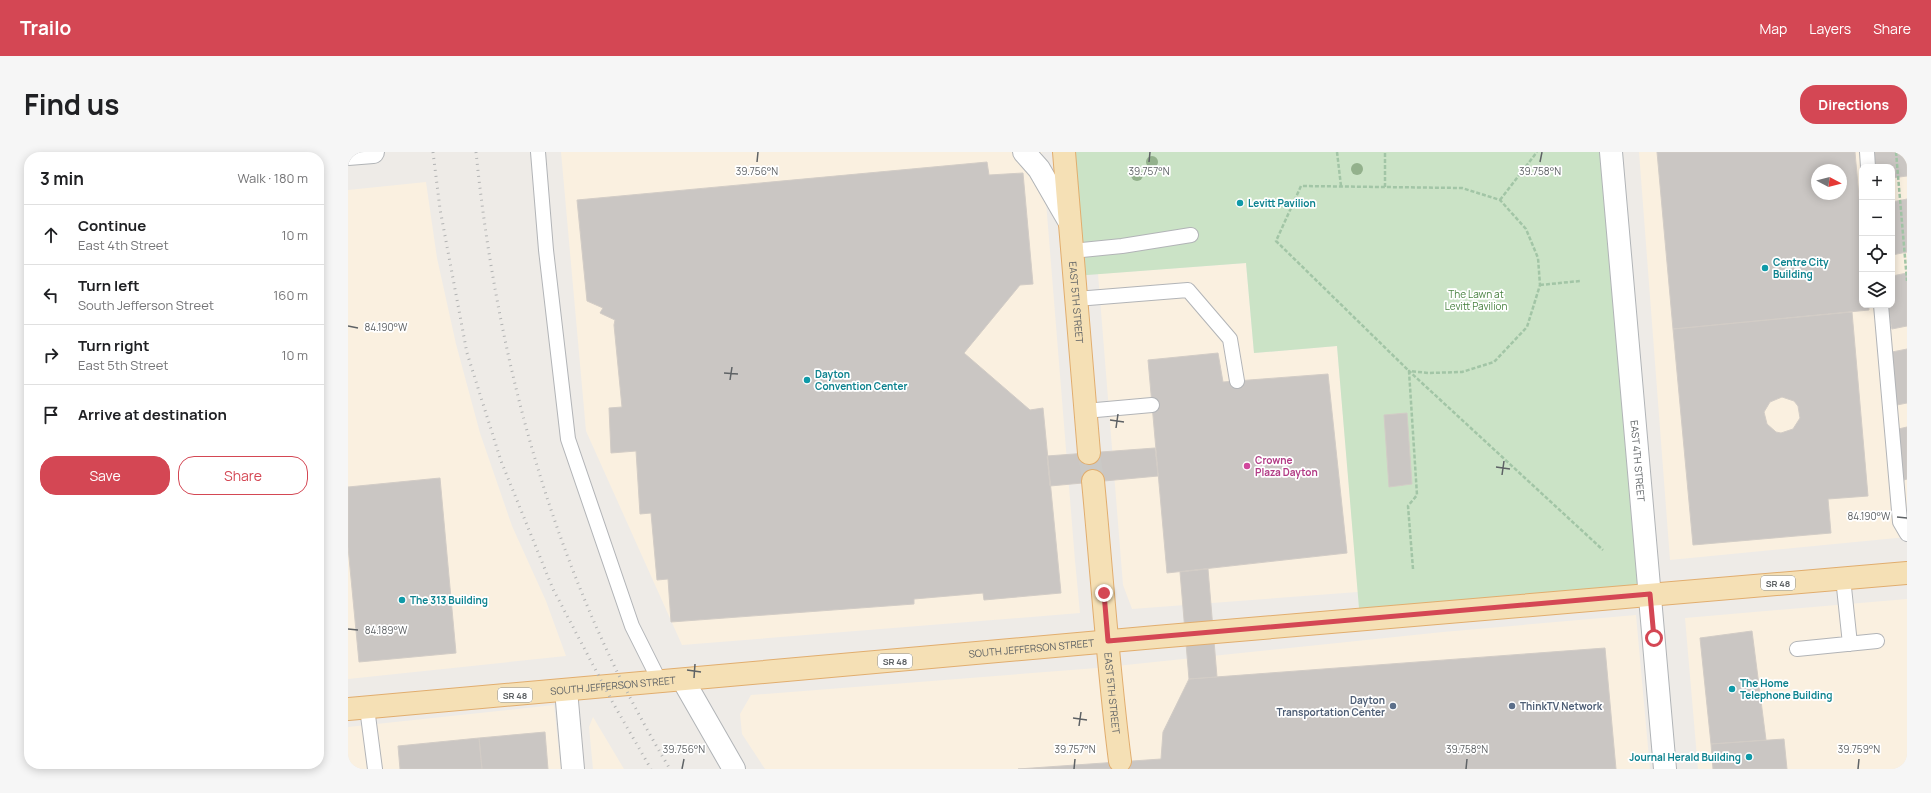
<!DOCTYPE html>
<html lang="en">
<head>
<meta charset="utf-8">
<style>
	:root { --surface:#fff; --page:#f6f6f6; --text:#202124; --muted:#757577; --line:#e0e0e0; --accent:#d44754 }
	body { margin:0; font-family:Manrope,sans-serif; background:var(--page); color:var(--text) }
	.controls { position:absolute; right:12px; top:12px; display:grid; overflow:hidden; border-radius:8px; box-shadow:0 2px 10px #0003 }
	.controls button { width:36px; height:36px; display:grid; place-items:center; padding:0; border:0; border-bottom:1px solid var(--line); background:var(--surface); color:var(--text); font:20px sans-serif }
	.compass { position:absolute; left:1463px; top:12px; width:36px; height:36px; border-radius:50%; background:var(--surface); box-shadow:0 2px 10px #0003; rotate:97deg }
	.stop { position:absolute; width:12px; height:12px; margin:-9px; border:3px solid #d44754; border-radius:50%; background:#fff }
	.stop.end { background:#d44754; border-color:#fff; box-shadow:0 1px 4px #0008 }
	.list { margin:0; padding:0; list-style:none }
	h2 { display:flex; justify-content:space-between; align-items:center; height:52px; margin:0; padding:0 16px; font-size:17px }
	h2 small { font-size:13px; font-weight:400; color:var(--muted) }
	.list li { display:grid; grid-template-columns:26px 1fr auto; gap:12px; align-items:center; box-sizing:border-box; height:60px; padding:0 16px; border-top:1px solid var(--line) }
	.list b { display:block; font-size:15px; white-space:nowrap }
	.list p { margin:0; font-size:13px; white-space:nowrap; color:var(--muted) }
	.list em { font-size:13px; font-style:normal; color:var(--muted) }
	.actions { display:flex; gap:8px; padding:12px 16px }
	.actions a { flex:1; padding:9px 0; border:1px solid var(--accent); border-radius:16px; text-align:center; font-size:14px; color:var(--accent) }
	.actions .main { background:var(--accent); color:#fff }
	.icon { flex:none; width:22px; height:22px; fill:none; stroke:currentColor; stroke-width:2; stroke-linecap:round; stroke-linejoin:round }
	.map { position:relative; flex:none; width:1559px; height:617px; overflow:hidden; border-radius:16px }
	header { display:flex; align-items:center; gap:24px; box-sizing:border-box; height:56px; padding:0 20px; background:var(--accent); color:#fff }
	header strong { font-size:19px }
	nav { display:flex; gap:22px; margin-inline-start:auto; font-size:14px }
	.intro { display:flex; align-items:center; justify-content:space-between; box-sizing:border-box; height:96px; padding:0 24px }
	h1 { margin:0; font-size:28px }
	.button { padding:10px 18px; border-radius:16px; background:var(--accent); color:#fff; font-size:14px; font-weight:700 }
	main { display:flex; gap:24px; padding:0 24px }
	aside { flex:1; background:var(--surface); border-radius:16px; box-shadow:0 2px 10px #0003 }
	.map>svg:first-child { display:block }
</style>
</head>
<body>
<header>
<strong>Trailo</strong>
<nav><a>Map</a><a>Layers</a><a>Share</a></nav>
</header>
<div class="intro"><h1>Find us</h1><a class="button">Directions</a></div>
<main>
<aside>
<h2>3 min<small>Walk · 180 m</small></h2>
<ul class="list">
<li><svg class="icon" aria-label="ahead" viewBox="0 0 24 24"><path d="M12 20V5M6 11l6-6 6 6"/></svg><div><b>Continue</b><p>East 4th Street</p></div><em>10 m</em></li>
<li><svg class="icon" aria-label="left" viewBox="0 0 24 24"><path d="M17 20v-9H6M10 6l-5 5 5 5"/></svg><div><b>Turn left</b><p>South Jefferson Street</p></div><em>160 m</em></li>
<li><svg class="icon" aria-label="right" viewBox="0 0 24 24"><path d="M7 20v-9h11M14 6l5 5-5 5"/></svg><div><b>Turn right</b><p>East 5th Street</p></div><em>10 m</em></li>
<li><svg class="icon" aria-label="arrive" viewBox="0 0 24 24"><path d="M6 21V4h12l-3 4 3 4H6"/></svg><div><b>Arrive at destination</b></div></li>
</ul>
<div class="actions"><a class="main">Save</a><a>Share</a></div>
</aside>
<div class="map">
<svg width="1559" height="617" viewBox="0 0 1559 617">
	<rect width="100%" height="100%" fill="#eeebe7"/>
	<path fill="#faf0e0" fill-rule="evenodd" d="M 213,0 L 694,0 L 727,409 L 732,461 L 334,493 L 238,279 Z
		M 1291,0 L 1559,0 L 1559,385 L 1322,408 ZM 1514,15 L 1544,15 L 1544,153 L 1514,153 ZM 1469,18 L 1493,18 L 1493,42 L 1469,42 Z
		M 78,30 L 89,106 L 108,192 L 132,281 L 164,374 L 198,449 L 218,504 L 0,527 L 0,38 Z
		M 898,111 L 906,201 L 989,194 L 1010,440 L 784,457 L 775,433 L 750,122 Z
		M 1559,447 L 1559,617 L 1350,617 L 1337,466 Z
		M 1288,463 L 1302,617 L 417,617 L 394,582 L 392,562 L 403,543 L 749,516 L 1095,480 Z
		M 206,553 L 213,617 L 0,617 L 0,575 Z
		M 245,565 L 276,617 L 245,617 L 241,575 Z"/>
	<path fill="#cbe3c6" d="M 716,0 L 1263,0 L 1302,442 L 1012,468 L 989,194 L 906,201 L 898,111 L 726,124 Z"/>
	<path fill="#cac6c3" stroke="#d2ccc6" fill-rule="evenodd" d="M 1309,0 L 1507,0 L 1514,79 L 1514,153 L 1521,153 L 1521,158 L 1325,177 ZM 1469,18 L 1493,18 L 1493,42 L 1469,42 Z
		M 1525,0 L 1559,0 L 1559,24 L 1544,26 L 1544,15 L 1528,15 Z
		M 639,10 L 641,23 L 675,21 L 685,132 L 672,133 L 616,201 L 682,258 L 695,256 L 713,441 L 636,448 L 635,441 L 566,447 L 566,452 L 323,470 L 320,427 L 309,428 L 303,361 L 292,362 L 288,299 L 263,301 L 261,256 L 274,255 L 266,173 L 267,168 L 252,161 L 255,156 L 239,149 L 229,48 Z
		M 1559,47 L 1559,100 L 1544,103 L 1544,50 Z
		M 1559,121 L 1559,174 L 1544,177 L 1539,153 L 1544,153 L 1544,124 Z
		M 1504,160 L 1520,344 L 1480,347 L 1483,381 L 1345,393 L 1325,177 ZM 1434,245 L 1446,249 L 1450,254 L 1452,266 L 1445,277 L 1433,281 L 1428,280 L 1419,272 L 1416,260 L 1422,250 Z
		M 1559,197 L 1559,251 L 1549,253 L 1539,201 Z
		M 870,201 L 875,230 L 980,222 L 999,401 L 819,421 L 800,208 Z
		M 1059,261 L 1064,332 L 1041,335 L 1036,263 Z
		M 1559,275 L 1559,327 L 1556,328 L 1546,278 Z
		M 807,296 L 810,324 L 702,334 L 699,304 Z
		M 92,326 L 108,501 L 11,510 L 0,395 L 0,335 Z
		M 860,417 L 869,525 L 841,527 L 832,420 Z
		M 1404,479 L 1418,588 L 1363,592 L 1352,486 Z
		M 1257,496 L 1268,617 L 670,617 L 813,607 L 815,580 L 841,527 Z
		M 197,580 L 200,617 L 134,617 L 131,586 Z
		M 131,586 L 134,617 L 52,617 L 50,594 Z
		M 1436,587 L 1439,617 L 1365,617 L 1363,592 Z"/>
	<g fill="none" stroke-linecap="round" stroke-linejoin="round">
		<path stroke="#cac9c6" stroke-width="22" stroke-dasharray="22 11" stroke-linecap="butt" d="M 741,301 L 745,329"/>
		<defs>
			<path id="lane" d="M 190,0 L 198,98 L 220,287 L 284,474 L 312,530
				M 1519,0 L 1520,15
				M 724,99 L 774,94 L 843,83
				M 728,147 L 840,138 L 882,187 L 889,229
				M 1533,153 L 1552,370 L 1559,382
				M 737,259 L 804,253
				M 1495,426 L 1502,492
				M 1449,497 L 1529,489
				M 19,556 L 27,617"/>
			<path id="street" d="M 218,538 L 225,617"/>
			<g id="secondary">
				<path d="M 676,0 L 691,17 L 721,69"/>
				<path id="s1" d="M 1263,0 L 1317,617"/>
				<path d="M 0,2 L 25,0"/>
				<path d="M 335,528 L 386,617"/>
			</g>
			<g id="primary">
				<path id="s2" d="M 716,0 L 741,301"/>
				<path id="s3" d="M 745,329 C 754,423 760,516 772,609"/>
				<path id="s4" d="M 0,557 L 808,485 L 1559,421"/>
			</g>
		</defs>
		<use href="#lane" stroke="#b2b4b7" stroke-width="16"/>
		<use href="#street" stroke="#b2b4b7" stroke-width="24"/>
		<use href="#secondary" stroke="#b1b4b7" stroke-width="24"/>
		<use href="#primary" stroke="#e1ad6e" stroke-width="24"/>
		<path stroke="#a2c5a6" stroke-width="2.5" stroke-dasharray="4 2" stroke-linecap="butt" d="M 989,0 L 993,34
			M 1548,0 L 1559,129
			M 1037,35 L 1037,0
			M 1152,48 L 1189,0
			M 1192,133 L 1232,129
			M 1065,417 L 1060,354 L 1069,343 L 1061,219 L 928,89 L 953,34 L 1114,36 L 1152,48 L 1178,77 L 1190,106 L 1192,133 L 1179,175 L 1146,210 L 1114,220 L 1081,221 L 1061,219 L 1255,398"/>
		<use href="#lane" stroke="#fff" stroke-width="14"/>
		<use href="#street" stroke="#fff" stroke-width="22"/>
		<use href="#secondary" stroke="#fff" stroke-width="22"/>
		<use href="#primary" stroke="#f5e0b5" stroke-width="22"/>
		<path stroke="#b2b3b3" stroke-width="3" stroke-dasharray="1 5" stroke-linecap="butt" d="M 85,0 L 92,57 L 119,201 L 153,309 L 205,437 L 265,551 L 303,617
			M 128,0 C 150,217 209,430 322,617"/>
	</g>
	<g fill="#93b18c">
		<circle cx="804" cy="10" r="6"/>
		<circle cx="1009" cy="17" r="6"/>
		<circle cx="789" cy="23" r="6"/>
	</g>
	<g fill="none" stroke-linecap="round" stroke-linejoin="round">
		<path stroke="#d44754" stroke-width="5" d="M 756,441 L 760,489 L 1302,442 L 1306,486"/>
	</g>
	<path fill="none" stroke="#5e6265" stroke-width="1.5" d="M 409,10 L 410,0M 801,10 L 802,0M 1192,10 L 1194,0M 0,174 L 10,176M 376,221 L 390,222M 382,228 L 384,215M 762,268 L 776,270M 768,276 L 770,262M 1148,315 L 1162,317M 1154,323 L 1156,309M 1549,365 L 1559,366M 0,477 L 10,478M 339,518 L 353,520M 346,526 L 347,512M 725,566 L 739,568M 731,574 L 733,560M 334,617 L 336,607M 726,617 L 727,607M 1118,617 L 1119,607M 1510,617 L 1511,607"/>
	<g fill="#0f9aa8" stroke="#fff" stroke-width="1.5">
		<circle cx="892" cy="51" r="4"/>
		<circle cx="1417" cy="116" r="4"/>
		<circle cx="459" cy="228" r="4"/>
		<circle cx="54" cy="448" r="4"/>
		<circle cx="1384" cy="537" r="4"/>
		<circle cx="1401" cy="605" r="4"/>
	</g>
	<circle fill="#d1479c" stroke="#fff" stroke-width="1.5" cx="899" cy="314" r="4"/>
	<g fill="#5c6f8a" stroke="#fff" stroke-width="1.5">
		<circle cx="1045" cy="554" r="4"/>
		<circle cx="1164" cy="554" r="4"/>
	</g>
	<g text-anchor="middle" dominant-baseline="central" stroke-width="3.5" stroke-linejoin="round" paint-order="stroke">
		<g fill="#fff" stroke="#8e9193" stroke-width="1">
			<rect x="1413" y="424" width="34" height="14" rx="3"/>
			<rect x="530" y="502" width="34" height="14" rx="3"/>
			<rect x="150" y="536" width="34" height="14" rx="3"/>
		</g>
		<g font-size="9" font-weight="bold" fill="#5e6265">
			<text x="1430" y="431">SR 48</text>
			<text x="547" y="509">SR 48</text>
			<text x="167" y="543">SR 48</text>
		</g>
		<g font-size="10" font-weight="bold" fill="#0d838f" stroke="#fff" text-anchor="start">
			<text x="900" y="51">Levitt Pavilion</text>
			<text x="1425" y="110">Centre City<tspan x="1425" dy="12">Building</tspan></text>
			<text x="467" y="222">Dayton<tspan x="467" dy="12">Convention Center</tspan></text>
			<text x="62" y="448">The 313 Building</text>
			<text x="1392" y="531">The Home<tspan x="1392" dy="12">Telephone Building</tspan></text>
			<text x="1393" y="605" text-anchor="end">Journal Herald Building</text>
		</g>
		<g font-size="10" fill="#498241" stroke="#fff">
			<text x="1128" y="142">The Lawn at<tspan x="1128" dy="12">Levitt Pavilion</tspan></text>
		</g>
		<g font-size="10" fill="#5e6265" stroke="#fff">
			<text stroke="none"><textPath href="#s2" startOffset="151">EAST 5TH STREET</textPath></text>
			<text stroke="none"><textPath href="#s1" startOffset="310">EAST 4TH STREET</textPath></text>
			<text stroke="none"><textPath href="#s4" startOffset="686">SOUTH JEFFERSON STREET</textPath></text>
			<text stroke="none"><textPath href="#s4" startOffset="266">SOUTH JEFFERSON STREET</textPath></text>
			<text stroke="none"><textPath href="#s3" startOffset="213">EAST 5TH STREET</textPath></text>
		</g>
		<g font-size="10" font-weight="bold" fill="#b23c85" stroke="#fff" text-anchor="start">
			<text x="907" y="308">Crowne<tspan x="907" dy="12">Plaza Dayton</tspan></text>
		</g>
		<g font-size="10" font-weight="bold" fill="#4e5e75" stroke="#fff" text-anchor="end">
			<text x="1037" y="548">Dayton<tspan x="1037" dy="12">Transportation Center</tspan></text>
			<text x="1172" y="554" text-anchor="start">ThinkTV Network</text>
		</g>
	</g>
	<g font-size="10" text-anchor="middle" fill="#5e6265" stroke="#fff" stroke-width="3.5" stroke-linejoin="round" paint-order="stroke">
		<text x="409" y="23">39.756°N</text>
		<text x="801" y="23">39.757°N</text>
		<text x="1192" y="23">39.758°N</text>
		<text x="38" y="179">84.190°W</text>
		<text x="1521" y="368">84.190°W</text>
		<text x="38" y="482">84.189°W</text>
		<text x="336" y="601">39.756°N</text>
		<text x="727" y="601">39.757°N</text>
		<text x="1119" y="601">39.758°N</text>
		<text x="1511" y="601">39.759°N</text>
	</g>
</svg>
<div class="controls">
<button>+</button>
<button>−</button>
<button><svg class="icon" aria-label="locate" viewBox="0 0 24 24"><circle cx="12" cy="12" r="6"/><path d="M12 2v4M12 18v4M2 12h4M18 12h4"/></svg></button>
<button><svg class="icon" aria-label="layers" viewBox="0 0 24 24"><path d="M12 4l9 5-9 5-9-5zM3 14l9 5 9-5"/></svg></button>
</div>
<svg class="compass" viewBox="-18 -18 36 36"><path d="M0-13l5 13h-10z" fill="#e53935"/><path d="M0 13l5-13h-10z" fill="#757577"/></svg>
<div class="stop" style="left:1306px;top:486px"></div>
<div class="stop end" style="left:756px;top:441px"></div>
</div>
</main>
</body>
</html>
